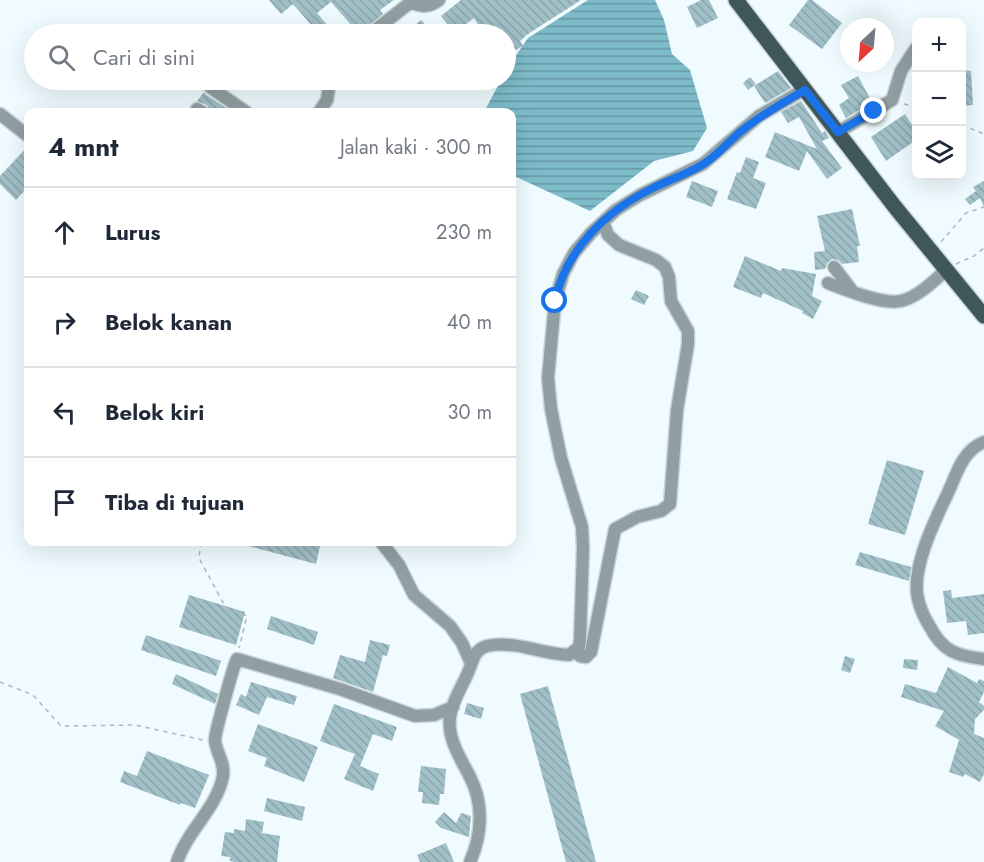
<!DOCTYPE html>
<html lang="id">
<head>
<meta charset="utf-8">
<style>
	:root { --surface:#fff; --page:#f2f2f3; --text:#1f2937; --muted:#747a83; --line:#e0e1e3 }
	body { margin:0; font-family:Jost,sans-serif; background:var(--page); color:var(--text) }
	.controls { position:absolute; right:18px; top:18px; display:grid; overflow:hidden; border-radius:12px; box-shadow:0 6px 24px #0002 }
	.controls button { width:54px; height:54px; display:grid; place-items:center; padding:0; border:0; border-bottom:2px solid var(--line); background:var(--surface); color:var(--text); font:30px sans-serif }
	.compass { position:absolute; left:840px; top:18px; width:54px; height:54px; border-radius:50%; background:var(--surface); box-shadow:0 6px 24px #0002; rotate:206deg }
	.stop { position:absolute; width:18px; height:18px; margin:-14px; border:4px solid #1a73e8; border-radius:50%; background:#fff }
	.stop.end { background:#1a73e8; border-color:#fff; box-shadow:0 2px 6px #0008 }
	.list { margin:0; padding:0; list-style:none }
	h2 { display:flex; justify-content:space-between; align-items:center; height:78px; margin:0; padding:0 24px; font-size:26px }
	h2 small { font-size:20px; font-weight:400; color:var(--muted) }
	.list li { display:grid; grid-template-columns:39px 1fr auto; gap:18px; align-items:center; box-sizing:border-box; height:90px; padding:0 24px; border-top:2px solid var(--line) }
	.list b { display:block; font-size:22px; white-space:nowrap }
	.list em { font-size:20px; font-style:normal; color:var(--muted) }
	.icon { flex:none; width:33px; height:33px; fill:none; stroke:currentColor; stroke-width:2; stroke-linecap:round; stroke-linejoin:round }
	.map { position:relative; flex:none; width:984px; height:862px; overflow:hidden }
	.search { position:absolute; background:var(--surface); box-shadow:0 6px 24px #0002; left:24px; top:24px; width:492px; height:66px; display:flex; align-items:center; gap:15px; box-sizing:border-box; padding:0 21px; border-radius:33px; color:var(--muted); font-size:22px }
	.panel { position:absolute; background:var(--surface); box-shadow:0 6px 24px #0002; left:24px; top:108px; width:492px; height:438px; border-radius:12px }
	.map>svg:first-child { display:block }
</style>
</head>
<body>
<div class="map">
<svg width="984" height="862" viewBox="0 0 984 862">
	<defs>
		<pattern id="water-rules" width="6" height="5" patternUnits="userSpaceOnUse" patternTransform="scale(1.5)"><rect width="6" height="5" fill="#7ebbc9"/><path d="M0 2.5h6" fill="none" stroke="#6698a3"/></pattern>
		<pattern id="building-back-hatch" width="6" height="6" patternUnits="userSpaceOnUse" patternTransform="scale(1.5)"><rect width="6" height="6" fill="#a1bfc7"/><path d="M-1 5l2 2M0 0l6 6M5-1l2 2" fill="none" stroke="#8aa4ab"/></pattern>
	</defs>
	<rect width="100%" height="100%" fill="#effbfe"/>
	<path fill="url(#water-rules)" d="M 588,0 L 655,0 L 664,20 L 672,54 L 690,70 L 707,128 L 693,151 L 654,161 L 590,211 L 512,175 L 512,112 L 484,112 L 501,80 L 506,80 L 506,70 L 528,38 Z"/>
	<path fill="url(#building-back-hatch)" d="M 269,0 L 394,0 L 380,10 L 383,14 L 359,34 L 331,2 L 317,13 L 335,34 L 319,34 L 293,4 L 281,14 Z
		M 461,0 L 581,0 L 528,34 L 520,41 L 523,46 L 506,55 L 506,34 L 484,34 L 474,18 L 454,33 L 441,16 Z
		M 701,0 L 709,0 L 718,18 L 697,28 L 687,7 Z
		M 808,0 L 812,0 L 842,23 L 822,49 L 789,25 Z
		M 421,20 L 431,30 L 426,34 L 405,34 Z
		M 962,70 L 971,71 L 973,105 L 962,106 Z
		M 778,71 L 791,88 L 765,103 L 754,86 Z
		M 858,76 L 872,102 L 846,118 L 839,105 L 849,98 L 841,85 Z
		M 750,77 L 756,84 L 748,90 L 743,83 Z
		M 204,92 L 205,94 L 232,112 L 210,112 L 207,105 L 197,101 Z
		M 801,101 L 822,133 L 825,131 L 829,138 L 822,141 L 842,168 L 827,179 L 807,151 L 799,171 L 765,157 L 775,132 L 817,149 L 799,117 L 788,123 L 781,112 Z
		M 905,114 L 916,131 L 916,140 L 886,161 L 871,137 Z
		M 28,146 L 28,187 L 16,200 L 0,184 L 0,176 Z
		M 746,157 L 759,162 L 753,178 L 766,183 L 756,209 L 727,199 L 737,172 L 740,173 Z
		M 692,181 L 718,191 L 712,207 L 686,197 Z
		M 984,181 L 984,207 L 980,198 L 970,205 L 965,199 L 976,191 L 973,187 Z
		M 852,209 L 860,246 L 857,246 L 859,262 L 842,264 L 838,260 L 832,259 L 827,263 L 825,269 L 815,270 L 814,252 L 825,251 L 817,216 Z
		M 745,256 L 781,271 L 782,268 L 816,274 L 812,296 L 822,301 L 813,319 L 802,313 L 803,311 L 763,293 L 761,298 L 733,287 Z
		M 636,290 L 649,296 L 644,305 L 631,299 Z
		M 887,460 L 924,471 L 905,535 L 868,524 Z
		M 241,542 L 321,542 L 316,564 L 241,544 Z
		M 860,552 L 911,567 L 909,581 L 855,565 Z
		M 951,590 L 952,598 L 984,594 L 984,633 L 968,635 L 966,621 L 947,623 L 943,591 Z
		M 189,595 L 245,612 L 236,645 L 179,627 Z
		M 271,616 L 318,632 L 314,645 L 267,629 Z
		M 146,635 L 221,661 L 216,676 L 141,650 Z
		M 370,640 L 390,645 L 387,656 L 383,655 L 373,692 L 333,678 L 340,655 L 365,662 Z
		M 845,656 L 855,659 L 850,673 L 841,670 Z
		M 904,659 L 918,660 L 917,670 L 903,668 Z
		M 948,667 L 977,683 L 979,679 L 984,681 L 984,692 L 979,702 L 984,706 L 984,710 L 975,719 L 974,734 L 984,738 L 984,774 L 980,782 L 965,774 L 963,777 L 949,772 L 959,740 L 935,726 L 944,711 L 901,697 L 905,684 L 936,693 Z
		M 176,674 L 218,694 L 215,704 L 172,684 Z
		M 251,682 L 297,696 L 294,705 L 267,697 L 259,715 L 236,705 L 241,694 L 246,697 Z
		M 548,686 L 596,862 L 566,862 L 520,694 Z
		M 467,703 L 484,708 L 481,719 L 464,714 Z
		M 334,704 L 397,727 L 392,741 L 373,734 L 360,766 L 379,774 L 373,791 L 344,779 L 355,754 L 320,741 Z
		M 258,724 L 318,747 L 304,782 L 264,766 L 267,758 L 248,751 Z
		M 147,751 L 209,775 L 195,808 L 181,803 L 180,805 L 120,782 L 124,771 L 137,776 Z
		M 421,766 L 446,769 L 444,794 L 440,794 L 439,805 L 422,803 L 423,792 L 418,792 Z
		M 267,798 L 305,807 L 302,821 L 264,811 Z
		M 444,812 L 456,823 L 461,813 L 471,816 L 469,837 L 441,828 L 435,822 Z
		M 246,819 L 264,822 L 262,833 L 280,836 L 277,862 L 235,862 L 230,861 L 230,857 L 221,856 L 225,832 L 234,833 L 234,829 L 245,831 Z
		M 446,843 L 454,862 L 420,862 L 417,855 Z"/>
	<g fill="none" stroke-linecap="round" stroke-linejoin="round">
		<defs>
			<path id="minor" d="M 370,34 L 411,2 C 422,8 429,7 439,0
				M 210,87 L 246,112
				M 197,109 L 202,112
				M 319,112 L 327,100 L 330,80
				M 0,114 L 28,136
				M 838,132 L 892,100 L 901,71 L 916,48
				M 834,267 L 853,292
				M 828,283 C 846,290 883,305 901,301 C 918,297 934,281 947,269
				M 984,442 C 961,451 956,477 946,497 C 933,524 911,570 918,599 C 920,608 924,617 929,625 C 942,651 956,656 984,659
				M 381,542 L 399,565 L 414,595 L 450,626 L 462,643 L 471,663
				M 575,652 L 580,656 L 586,657 L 591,652 L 615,529 L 637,517 L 661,511 L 670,504 L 677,410 L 688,344 L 688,331 L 671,301 L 669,277 L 665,267 L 656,260 L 619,245 L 608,235 L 603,222
				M 177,862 C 187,831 217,808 223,776 C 225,762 216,753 215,740 C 215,733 233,667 237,659 L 340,689 L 415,716 L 434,715 L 453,707
				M 470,862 C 482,835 484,804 470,777 C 461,759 447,739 450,717 C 452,700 463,686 469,670 C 473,660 475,649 487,646 C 514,640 542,654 569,655 L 579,647 L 580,640 L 583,548 L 582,527 L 561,458 L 551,409 L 548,378 L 555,301 L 563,274 L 574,253 L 591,233 L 616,210 L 640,195 L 703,164 L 759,116 L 805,89"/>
			<path id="major" d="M 736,0 L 895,207 L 984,316"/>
		</defs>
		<use href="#minor" stroke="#c9d5d8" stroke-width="15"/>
		<use href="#major" stroke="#c9d5d8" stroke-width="18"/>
		<path stroke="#acb8bb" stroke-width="1.5" stroke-dasharray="4.5 4.5" stroke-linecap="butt" d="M 904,104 L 916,107
			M 962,125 L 984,134
			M 941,242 L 966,213 L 984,207
			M 956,264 L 974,256 L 984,248
			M 201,542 L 199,558 L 226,608 L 247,616 L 239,648
			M 0,682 L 33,695 L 61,726 L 135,725 L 203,740"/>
		<use href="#minor" stroke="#929fa2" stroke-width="12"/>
		<use href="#major" stroke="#3f565b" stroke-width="15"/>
	</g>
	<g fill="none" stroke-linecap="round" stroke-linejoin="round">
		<path stroke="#1a73e8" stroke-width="8" d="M 555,301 C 566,249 606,211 653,188 C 669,180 687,174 702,165 C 718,156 729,140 744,129 C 763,114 784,102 805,90 L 838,132 L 874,111"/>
	</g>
</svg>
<div class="controls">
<button>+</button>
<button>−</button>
<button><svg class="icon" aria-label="layers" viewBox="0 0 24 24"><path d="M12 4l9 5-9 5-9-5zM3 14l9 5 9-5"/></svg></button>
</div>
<svg class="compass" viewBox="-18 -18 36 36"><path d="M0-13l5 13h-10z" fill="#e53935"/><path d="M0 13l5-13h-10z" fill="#747a83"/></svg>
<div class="stop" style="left:555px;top:301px"></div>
<div class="stop end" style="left:874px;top:111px"></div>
<div class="search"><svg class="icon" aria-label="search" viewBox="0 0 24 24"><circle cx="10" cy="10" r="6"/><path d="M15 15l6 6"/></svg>Cari di sini</div>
<section class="panel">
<h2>4 mnt<small>Jalan kaki · 300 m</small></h2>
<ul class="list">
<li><svg class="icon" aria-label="ahead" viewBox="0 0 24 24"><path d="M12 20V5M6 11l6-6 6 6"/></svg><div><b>Lurus</b></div><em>230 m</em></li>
<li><svg class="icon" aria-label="right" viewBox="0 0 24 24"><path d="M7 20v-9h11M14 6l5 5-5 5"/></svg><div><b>Belok kanan</b></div><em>40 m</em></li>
<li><svg class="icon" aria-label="left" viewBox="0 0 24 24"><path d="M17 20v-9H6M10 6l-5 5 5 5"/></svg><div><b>Belok kiri</b></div><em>30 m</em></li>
<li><svg class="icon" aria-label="arrive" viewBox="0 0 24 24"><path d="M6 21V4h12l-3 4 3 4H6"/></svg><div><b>Tiba di tujuan</b></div></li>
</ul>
</section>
</div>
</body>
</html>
